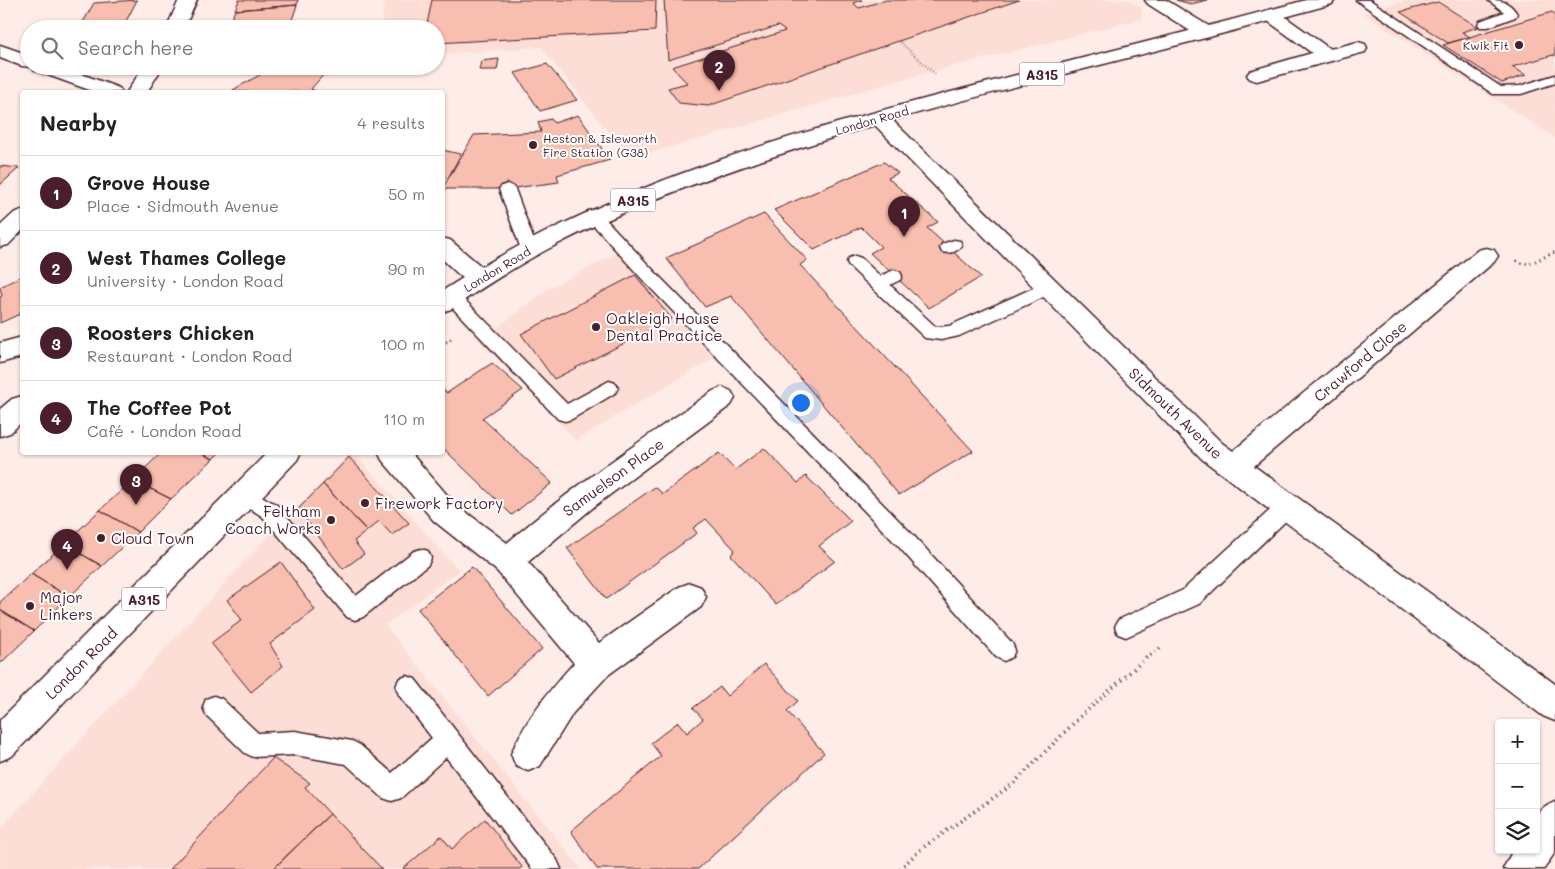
<!DOCTYPE html>
<html lang="en">
<head>
<meta charset="utf-8">
<style>
	:root { --surface:#fff; --page:#f6f6f6; --text:#222; --muted:#767676; --line:#e0e0e0; --accent:#4a1f2b }
	body { margin:0; font-family:Mali,sans-serif; background:var(--page); color:var(--text) }
	.controls { position:absolute; right:15px; bottom:15px; display:grid; overflow:hidden; border-radius:5px; box-shadow:0 1px 4px #0004 }
	.controls button { width:45px; height:45px; display:grid; place-items:center; padding:0; border:0; border-bottom:1px solid var(--line); background:var(--surface); color:var(--text); font:25px sans-serif }
	.you { position:absolute; left:800px; top:402px; width:18px; height:18px; margin:-12px; border:4px solid #fff; border-radius:50%; background:#1a73e8; box-shadow:0 0 0 8px #1a73e833 }
	.badge { display:grid; place-items:center; width:32px; height:32px; border-radius:50%; background:var(--accent); color:#fff; font-size:16px; font-weight:700 }
	.pin { position:absolute; translate:-50% -41px; filter:drop-shadow(0 1px 2px #0008) }
	.pin::after { content:''; position:absolute; top:26px; width:18px; height:15px; background:inherit; clip-path:polygon(0 0,100% 0,50% 100%) }
	.list { margin:0; padding:0; list-style:none }
	h2 { display:flex; justify-content:space-between; align-items:center; height:65px; margin:0; padding:0 20px; font-size:21px }
	h2 small { font-size:16px; font-weight:400; color:var(--muted) }
	.list li { display:grid; grid-template-columns:32px 1fr auto; gap:15px; align-items:center; box-sizing:border-box; height:75px; padding:0 20px; border-top:1px solid var(--line) }
	.list b { display:block; font-size:19px; white-space:nowrap }
	.list p { margin:0; font-size:16px; white-space:nowrap; color:var(--muted) }
	.list em { font-size:16px; font-style:normal; color:var(--muted) }
	.icon { flex:none; width:28px; height:28px; fill:none; stroke:currentColor; stroke-width:2; stroke-linecap:round; stroke-linejoin:round }
	.map { position:relative; flex:none; width:1555px; height:869px; overflow:hidden }
	.search { position:absolute; background:var(--surface); box-shadow:0 1px 4px #0004; left:20px; top:20px; width:425px; height:55px; display:flex; align-items:center; gap:12px; box-sizing:border-box; padding:0 18px; border-radius:28px; color:var(--muted); font-size:19px }
	.panel { position:absolute; background:var(--surface); box-shadow:0 1px 4px #0004; left:20px; top:90px; width:425px; height:365px; border-radius:5px }
	.map>svg:first-child { display:block }
</style>
</head>
<body>
<div class="map">
<svg width="1555" height="869" viewBox="0 0 1555 869">
	<rect width="100%" height="100%" fill="#fdece7"/>
	<filter id="ink" filterUnits="userSpaceOnUse"><feTurbulence type="fractalNoise" baseFrequency=".02" numOctaves="2"/><feDisplacementMap in="SourceGraphic" scale="10" xChannelSelector="R" yChannelSelector="G"/><feConvolveMatrix kernelMatrix="1 2 1 2 8 2 1 2 1" color-interpolation-filters="sRGB"/></filter>
	<g filter="url(#ink)">
		<path fill="#fcded6" d="M 384,0 L 1128,0 L 1142,9 L 1141,19 L 910,77 L 630,159 L 541,47 L 436,54 L 436,29 L 382,29 Z
			M 1409,0 L 1555,0 L 1555,138 L 1363,13 Z
			M 619,252 L 714,358 L 576,440 L 480,341 L 546,290 Z
			M 351,453 L 354,453 L 459,571 L 385,625 L 581,869 L 0,869 L 0,829 L 261,544 Z"/>
		<path fill="#f8beaf" stroke="#4a1f2b" d="M 137,0 L 122,29 L 79,29 L 94,3 Z
			M 239,0 L 298,0 L 297,5 L 235,10 Z
			M 432,0 L 656,0 L 655,31 L 436,43 L 436,29 L 426,29 Z
			M 664,0 L 862,0 L 853,3 L 859,8 L 886,0 L 1019,0 L 708,106 L 679,103 L 668,88 L 687,83 L 672,67 L 785,31 L 778,26 L 668,60 Z
			M 1176,0 L 1207,0 L 1191,4 Z
			M 1438,2 L 1478,27 L 1462,32 L 1470,37 L 1448,43 L 1400,12 Z
			M 297,5 L 291,23 L 234,28 L 238,19 L 231,20 L 235,10 Z
			M 1552,12 L 1555,14 L 1555,56 L 1553,55 L 1512,67 L 1526,75 L 1502,83 L 1443,45 Z
			M 499,59 L 497,70 L 479,70 L 481,61 Z
			M 547,64 L 577,100 L 540,111 L 515,73 Z
			M 218,66 L 271,66 L 216,71 Z
			M 331,66 L 311,89 L 318,92 L 238,92 L 233,90 L 272,68 Z
			M 578,115 L 610,160 L 557,175 L 559,182 L 507,189 L 442,189 L 474,135 L 541,132 L 538,122 L 551,119 L 554,123 Z
			M 442,150 L 461,154 L 448,178 L 442,176 Z
			M 884,162 L 898,173 L 888,178 L 938,222 L 927,228 L 981,277 L 929,308 L 870,253 L 881,247 L 861,227 L 814,250 L 774,210 Z
			M 0,166 L 19,168 L 0,185 Z
			M 764,214 L 807,260 L 800,265 L 973,451 L 899,495 L 731,296 L 705,307 L 666,258 Z
			M 635,275 L 672,319 L 554,379 L 521,334 Z
			M 22,276 L 22,313 L 0,323 L 0,297 L 2,296 L 0,287 Z
			M 492,363 L 523,390 L 482,418 L 552,483 L 512,515 L 442,447 L 442,389 L 447,393 Z
			M 764,448 L 798,483 L 806,476 L 851,521 L 819,546 L 835,561 L 776,605 L 731,555 L 735,550 L 706,519 L 693,528 L 697,533 L 606,599 L 567,548 L 655,487 L 663,494 L 719,453 L 735,470 Z
			M 162,452 L 199,452 L 213,459 L 171,499 L 133,480 Z
			M 199,452 L 220,452 L 213,459 Z
			M 349,457 L 409,523 L 392,535 L 379,521 L 367,531 L 323,484 Z
			M 133,480 L 171,499 L 138,532 L 100,510 Z
			M 323,484 L 367,531 L 354,541 L 364,554 L 343,569 L 298,509 Z
			M 100,510 L 138,532 L 102,566 L 64,544 Z
			M 64,544 L 102,566 L 69,597 L 31,574 Z
			M 281,562 L 315,610 L 270,644 L 283,666 L 251,692 L 211,643 L 242,620 L 227,600 Z
			M 472,567 L 542,649 L 488,696 L 418,609 Z
			M 31,574 L 69,597 L 34,631 L 0,610 L 0,602 Z
			M 0,610 L 34,631 L 0,664 Z
			M 764,664 L 798,701 L 787,711 L 824,753 L 698,869 L 597,869 L 571,831 L 661,756 L 651,743 L 678,722 L 687,733 L 703,719 L 693,708 L 720,687 L 727,696 Z
			M 273,758 L 310,783 L 305,787 L 330,814 L 273,869 L 170,869 Z
			M 330,814 L 382,869 L 273,869 Z
			M 485,819 L 522,867 L 520,869 L 403,869 L 441,836 L 452,849 Z"/>
		<g fill="none" stroke-linecap="round" stroke-linejoin="round">
			<defs>
				<path id="lane" d="M 1356,0 L 1370,0 L 1501,87 L 1520,86 L 1555,75 L 1555,83 L 1521,94 L 1493,94 Z
					M 1488,0 C 1502,0 1510,2 1517,14 L 1515,17 L 1488,27 L 1480,27 L 1478,24 L 1480,21 L 1504,12 Z
					M 507,184 L 512,186 L 515,189 L 537,249 L 535,253 L 529,255 L 523,253 L 521,249 L 499,189 L 502,186 Z
					M 593,210 L 598,211 L 654,271 L 914,536 L 1012,643 L 1015,650 L 1012,657 L 1004,661 L 996,657 L 900,548 L 642,279 L 588,219 L 585,215 L 588,211 Z
					M 954,240 L 960,241 L 962,245 C 958,252 950,254 942,252 L 940,248 L 942,244 Z
					M 855,256 L 861,258 L 880,276 L 894,270 L 900,272 L 902,276 L 900,280 L 890,285 L 936,327 L 949,326 L 1042,284 L 1048,282 L 1054,284 L 1056,288 L 1054,292 L 959,336 L 941,340 L 925,338 L 849,266 L 847,262 L 849,258 Z
					M 452,291 L 458,293 L 567,404 L 609,381 L 615,383 L 618,388 L 615,393 L 572,419 L 565,421 L 558,419 L 446,301 L 444,297 L 446,293 Z
					M 246,487 L 277,505 L 356,596 L 414,551 L 421,549 L 428,551 L 431,558 L 428,565 L 363,617 L 355,620 L 347,617 L 263,517 L 239,501 L 236,495 L 239,489 Z
					M 1287,498 L 1294,501 L 1297,507 L 1294,513 L 1199,604 L 1126,637 L 1118,634 L 1115,627 L 1118,620 L 1183,590 L 1280,501 Z
					M 407,676 L 415,679 L 557,860 L 561,869 L 532,869 L 446,757 L 401,798 L 392,801 L 383,798 L 346,764 L 295,755 L 253,757 L 245,753 L 206,715 L 203,707 L 206,699 L 214,696 L 222,699 L 258,733 L 295,731 L 352,741 L 360,745 L 392,773 L 432,738 L 399,695 L 396,687 L 399,679 Z"/>
				<path id="street" d="M 1145,0 L 1166,0 L 1212,28 L 1214,32 L 1212,36 L 1205,38 L 1198,36 L 1148,4 Z
					M 1271,10 L 1277,11 L 1330,49 L 1358,42 L 1365,44 L 1367,48 L 1365,52 L 1264,79 L 1257,81 L 1250,79 L 1247,75 L 1250,71 L 1312,53 L 1265,19 L 1262,15 L 1265,11 Z
					M 879,112 L 886,114 L 1222,443 L 1233,451 L 1478,250 L 1486,248 L 1494,250 L 1498,256 L 1494,262 L 1254,466 L 1555,684 L 1555,721 L 1543,716 L 1202,459 L 872,122 L 869,118 L 872,114 Z
					M 22,210 L 22,231 L 8,245 L 0,247 L 0,226 L 14,213 Z
					M 22,337 L 22,357 L 0,363 L 0,343 Z
					M 722,387 L 731,391 L 735,398 L 731,405 L 596,505 L 528,562 L 599,643 L 679,587 L 690,583 L 701,587 L 706,597 L 701,607 L 608,675 L 573,713 L 540,766 L 528,771 L 516,766 L 511,754 C 525,720 549,690 574,663 L 497,571 L 434,521 L 382,460 L 378,452 L 410,452 L 454,503 L 507,543 C 572,487 643,439 713,391 Z
					M 22,396 L 22,422 L 10,433 L 0,436 L 0,409 L 12,399 Z
					M 1555,801 L 1555,852 L 1544,869 L 1503,869 L 1513,850 L 1536,850 C 1536,825 1529,812 1555,801 Z"/>
				<path id="secondary" d="M 179,0 L 197,0 L 184,29 L 166,29 Z
					M 0,45 L 29,55 L 29,66 L 60,66 L 119,88 L 122,92 L 95,92 L 34,70 L 32,67 L 22,66 L 0,58 Z
					M 144,66 L 163,66 L 147,92 L 127,92 Z
					M 442,238 L 450,240 L 488,272 L 492,278 L 488,284 C 470,290 456,271 442,259 Z"/>
				<path id="primary" d="M 1306,0 L 1335,0 L 1332,4 L 1274,20 C 1128,59 980,93 835,137 C 737,167 639,201 548,249 C 514,267 482,288 451,309 L 442,312 L 442,291 C 593,194 760,142 932,97 C 1056,64 1182,34 1306,0 Z
					M 268,452 L 301,452 L 297,460 L 12,756 L 0,761 L 0,720 Z"/>
			</defs>
			<use href="#lane" stroke="#4a1f2b" stroke-width="3"/>
			<use href="#street" stroke="#4a1f2b" stroke-width="3"/>
			<use href="#secondary" stroke="#4a1f2b" stroke-width="3"/>
			<use href="#primary" stroke="#4a1f2b" stroke-width="3"/>
			<path stroke="#4a1f2b" stroke-width="2.5" stroke-dasharray="0.5 2.5" stroke-linecap="butt" d="M 899,41 L 935,74"/>
			<path stroke="#4a1f2b" stroke-width="3" stroke-dasharray="1 4" stroke-linecap="butt" d="M 1516,261 L 1529,264 L 1555,252
				M 442,345 L 452,338"/>
			<path stroke="#4a1f2b" stroke-width="4" stroke-dasharray="1 4.5" stroke-linecap="butt" d="M 900,869 L 921,849 L 1013,784 L 1080,717 L 1147,657 L 1162,647"/>
			<use href="#lane" fill="#fff" fill-rule="evenodd"/>
			<use href="#street" fill="#fff" fill-rule="evenodd"/>
			<use href="#secondary" fill="#fff" fill-rule="evenodd"/>
			<use href="#primary" fill="#fff" fill-rule="evenodd"/>
		</g>
	</g>
	<g fill="#4a1f2b" stroke="#fff" stroke-width="2">
		<circle cx="1519" cy="45" r="5"/>
		<circle cx="533" cy="145" r="5"/>
		<circle cx="596" cy="327" r="5"/>
		<circle cx="365" cy="503" r="5"/>
		<circle cx="331" cy="520" r="5"/>
		<circle cx="101" cy="538" r="5"/>
		<circle cx="30" cy="606" r="5"/>
	</g>
	<g text-anchor="middle" dominant-baseline="central" stroke-width="4" stroke-linejoin="round" paint-order="stroke">
		<g font-size="12" fill="#4a1f2b" stroke="#fff" text-anchor="end">
			<text x="1509" y="45">Kwik Fit</text>
			<text x="543" y="138" text-anchor="start">Heston &amp; Isleworth<tspan x="543" dy="14">Fire Station (G38)</tspan></text>
		</g>
		<g font-size="12" fill="#4a1f2b" stroke="#fff">
			<text transform="translate(872 120) rotate(-16)">London Road</text>
			<text transform="translate(497 269) rotate(-31)">London Road</text>
		</g>
		<g fill="#fff" stroke="#80626b" stroke-width="1">
			<rect x="1019.5" y="62.5" width="45" height="23" rx="4"/>
			<rect x="610.5" y="188.5" width="45" height="23" rx="4"/>
			<rect x="121.5" y="587.5" width="45" height="23" rx="4"/>
		</g>
		<g font-size="14" font-weight="bold" fill="#4a1f2b">
			<text x="1042" y="74">A315</text>
			<text x="633" y="200">A315</text>
			<text x="144" y="599">A315</text>
		</g>
		<g font-size="15" fill="#4a1f2b" stroke="#fff" text-anchor="start">
			<text x="606" y="318">Oakleigh House<tspan x="606" dy="17">Dental Practice</tspan></text>
			<text x="375" y="503">Firework Factory</text>
			<text x="321" y="511" text-anchor="end">Feltham<tspan x="321" dy="17">Coach Works</tspan></text>
			<text x="111" y="538">Cloud Town</text>
			<text x="40" y="597">Major<tspan x="40" dy="17">Linkers</tspan></text>
		</g>
		<g font-size="15" fill="#4a1f2b" stroke="#fff">
			<text transform="translate(1360 361) rotate(-40)">Crawford Close</text>
			<text transform="translate(1176 413) rotate(44)">Sidmouth Avenue</text>
			<text transform="translate(613 477) rotate(-36)">Samuelson Place</text>
			<text transform="translate(81 663) rotate(-45)">London Road</text>
		</g>
	</g>
</svg>
<div class="controls">
<button>+</button>
<button>−</button>
<button><svg class="icon" aria-label="layers" viewBox="0 0 24 24"><path d="M12 4l9 5-9 5-9-5zM3 14l9 5 9-5"/></svg></button>
</div>
<div class="you"></div>
<div class="pin badge" style="left:904px;top:237px">1</div>
<div class="pin badge" style="left:719px;top:91px">2</div>
<div class="pin badge" style="left:136px;top:505px">3</div>
<div class="pin badge" style="left:67px;top:570px">4</div>
<div class="search"><svg class="icon" aria-label="search" viewBox="0 0 24 24"><circle cx="10" cy="10" r="6"/><path d="M15 15l6 6"/></svg>Search here</div>
<section class="panel">
<h2>Nearby<small>4 results</small></h2>
<ul class="list">
<li><span class="badge">1</span><div><b>Grove House</b><p>Place · Sidmouth Avenue</p></div><em>50 m</em></li>
<li><span class="badge">2</span><div><b>West Thames College</b><p>University · London Road</p></div><em>90 m</em></li>
<li><span class="badge">3</span><div><b>Roosters Chicken</b><p>Restaurant · London Road</p></div><em>100 m</em></li>
<li><span class="badge">4</span><div><b>The Coffee Pot</b><p>Café · London Road</p></div><em>110 m</em></li>
</ul>
</section>
</div>
</body>
</html>
